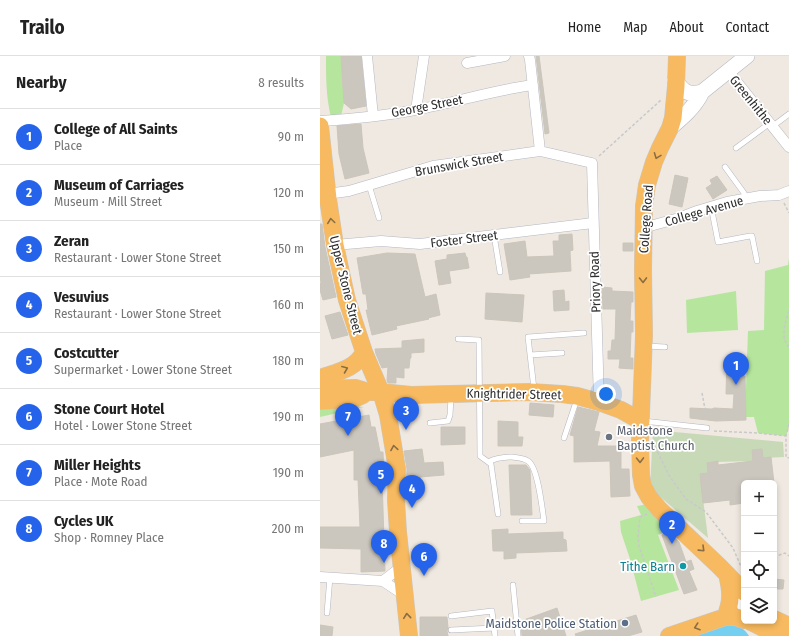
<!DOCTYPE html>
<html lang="en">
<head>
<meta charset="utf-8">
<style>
	:root { --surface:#fff; --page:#f2f2f2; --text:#222; --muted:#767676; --line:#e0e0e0; --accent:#2563eb }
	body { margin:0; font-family:"Fira Sans Condensed",sans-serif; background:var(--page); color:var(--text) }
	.controls { position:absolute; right:12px; bottom:12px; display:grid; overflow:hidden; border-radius:6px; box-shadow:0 2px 6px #0003 }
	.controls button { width:36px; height:36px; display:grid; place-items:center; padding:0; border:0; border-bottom:1px solid var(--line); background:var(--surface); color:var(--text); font:20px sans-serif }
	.you { position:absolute; left:286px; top:338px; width:14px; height:14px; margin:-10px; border:3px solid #fff; border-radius:50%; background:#1a73e8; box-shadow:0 0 0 6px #1a73e833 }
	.badge { display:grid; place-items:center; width:26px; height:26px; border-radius:50%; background:var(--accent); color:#fff; font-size:13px; font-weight:700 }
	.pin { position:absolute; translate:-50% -33px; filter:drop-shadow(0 1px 2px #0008) }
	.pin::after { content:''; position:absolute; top:21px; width:14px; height:12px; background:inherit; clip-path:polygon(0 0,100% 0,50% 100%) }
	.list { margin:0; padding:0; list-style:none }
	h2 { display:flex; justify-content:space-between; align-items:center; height:52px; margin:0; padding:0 16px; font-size:17px }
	h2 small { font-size:13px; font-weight:400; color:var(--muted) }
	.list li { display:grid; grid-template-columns:26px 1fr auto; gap:12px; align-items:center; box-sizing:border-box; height:56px; padding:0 16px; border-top:1px solid var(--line) }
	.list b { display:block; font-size:15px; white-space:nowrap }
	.list p { margin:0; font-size:13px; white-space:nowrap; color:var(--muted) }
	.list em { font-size:13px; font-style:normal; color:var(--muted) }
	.icon { flex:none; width:22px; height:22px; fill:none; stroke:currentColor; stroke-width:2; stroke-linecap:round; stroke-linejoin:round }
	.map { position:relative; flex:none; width:469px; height:580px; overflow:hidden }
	header { display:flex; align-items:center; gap:24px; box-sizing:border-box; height:56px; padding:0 20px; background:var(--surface); border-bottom:1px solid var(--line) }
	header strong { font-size:19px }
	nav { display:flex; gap:22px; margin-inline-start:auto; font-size:14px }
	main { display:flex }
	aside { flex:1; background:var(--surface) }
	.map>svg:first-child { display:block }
</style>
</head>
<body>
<header>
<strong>Trailo</strong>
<nav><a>Home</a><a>Map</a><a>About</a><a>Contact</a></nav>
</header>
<main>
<aside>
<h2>Nearby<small>8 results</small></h2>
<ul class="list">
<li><span class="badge">1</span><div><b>College of All Saints</b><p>Place</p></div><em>90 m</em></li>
<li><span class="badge">2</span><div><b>Museum of Carriages</b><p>Museum · Mill Street</p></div><em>120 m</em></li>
<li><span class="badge">3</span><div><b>Zeran</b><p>Restaurant · Lower Stone Street</p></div><em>150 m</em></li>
<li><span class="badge">4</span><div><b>Vesuvius</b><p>Restaurant · Lower Stone Street</p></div><em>160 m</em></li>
<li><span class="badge">5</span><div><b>Costcutter</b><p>Supermarket · Lower Stone Street</p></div><em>180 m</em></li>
<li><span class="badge">6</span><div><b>Stone Court Hotel</b><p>Hotel · Lower Stone Street</p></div><em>190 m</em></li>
<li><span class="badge">7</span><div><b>Miller Heights</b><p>Place · Mote Road</p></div><em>190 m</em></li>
<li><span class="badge">8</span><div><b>Cycles UK</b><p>Shop · Romney Place</p></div><em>200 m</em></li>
</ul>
</aside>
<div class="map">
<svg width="469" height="580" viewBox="0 0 469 580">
	<rect width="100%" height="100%" fill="#efe9e1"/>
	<path fill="#b6e59e" d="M 6,0 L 21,0 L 24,47 L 21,60 L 11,61 C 6,41 6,21 6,0 Z
		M 469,202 L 469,371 L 466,380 L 438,377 L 434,361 L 425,361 L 428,275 L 444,274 L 445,215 L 468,209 Z
		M 416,235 L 418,274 L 367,277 L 366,244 Z
		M 0,348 L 44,351 L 0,361 Z
		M 334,447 L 353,473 L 338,479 L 359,534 L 321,545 L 310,503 L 301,476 L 300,465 L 321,459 L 317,450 Z"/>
	<path fill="#c8d9b8" d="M 333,374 L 463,386 L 464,401 L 443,402 L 442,393 L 432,394 L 433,405 L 395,406 L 387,407 L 388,417 L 380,419 L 388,482 L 330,432 Z"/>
	<path fill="#75cff0" d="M 410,568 C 419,570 424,572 429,580 L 375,580 Z"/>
	<path fill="#cbc7bf" stroke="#cbc5ba" d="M 21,0 L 41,0 L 46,50 L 31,53 L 24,47 Z
		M 216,0 L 219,0 L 229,77 L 225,78 Z
		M 41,68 L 43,92 L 49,117 L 25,123 L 19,98 L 17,70 Z
		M 355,119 L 368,122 L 362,151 L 349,148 Z
		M 397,120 L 407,134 L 393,143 L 386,132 L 392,128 L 390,124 Z
		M 0,168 L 2,168 L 5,191 L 16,241 L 3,244 L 0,234 L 0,228 L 1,227 L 0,220 Z
		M 252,178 L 253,194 L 250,195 L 251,215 L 209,218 L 210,221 L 190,224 L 184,188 L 205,185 L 207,201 L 234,200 L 233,185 L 239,185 L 239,179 Z
		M 303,187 L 313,187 L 313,195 L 303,195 Z
		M 67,197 L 95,198 L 105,241 L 116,238 L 120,259 L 108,262 L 109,263 L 76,270 L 77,273 L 52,279 L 46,254 L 48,254 L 46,238 L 43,238 L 37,202 Z
		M 145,197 L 146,201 L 147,201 L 149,212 L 129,215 L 131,227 L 119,229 L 115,205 L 127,203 L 127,199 Z
		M 282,231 L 292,232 L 292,235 L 313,236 L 313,246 L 311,246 L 310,265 L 313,265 L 313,276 L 311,276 L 310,302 L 313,302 L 313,313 L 299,312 L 300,303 L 288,303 L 288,295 L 291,295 L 292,284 L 295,284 L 296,253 L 283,253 Z
		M 244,234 L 245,246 L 249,245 L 249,254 L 234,255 L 233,235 Z
		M 166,237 L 204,239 L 202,266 L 165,263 Z
		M 20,256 L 28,279 L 12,283 L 5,260 Z
		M 104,283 L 104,296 L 91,297 L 91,302 L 90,302 L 89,312 L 84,312 L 84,322 L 76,321 L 76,327 L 68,327 L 67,324 L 68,311 L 62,312 L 56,298 L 55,293 L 82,292 L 82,285 Z
		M 407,303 L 416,304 L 417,307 L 423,307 L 423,320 L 425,320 L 426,364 L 396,365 L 370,362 L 370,352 L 392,353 L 394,352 L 413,353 L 414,338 L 406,338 Z
		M 210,347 L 234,349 L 233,361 L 209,359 Z
		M 258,351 L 279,356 L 274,375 L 280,376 L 277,390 L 301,390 L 301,413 L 309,413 L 310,440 L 291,441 L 290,405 L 254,406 L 254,380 L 250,379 Z
		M 49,359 L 51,371 L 55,371 L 60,396 L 63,396 L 64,422 L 62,422 L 65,515 L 41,516 L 41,493 L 0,492 L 0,471 L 40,471 L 38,424 L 34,424 L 34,394 L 0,401 L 0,368 Z
		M 178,365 L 198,366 L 198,381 L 203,381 L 202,390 L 178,390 Z
		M 121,371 L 145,371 L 145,388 L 121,389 Z
		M 102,393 L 104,407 L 123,406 L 124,419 L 100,421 L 101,433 L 86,434 L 87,413 L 84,395 Z
		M 442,393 L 443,402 L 451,401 L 454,427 L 424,427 L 424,447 L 410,449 L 410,444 L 383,447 L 380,418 L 388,417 L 387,407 L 398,405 L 398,409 L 433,405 L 432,394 Z
		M 189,409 L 206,409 L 210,414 L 212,459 L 191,459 Z
		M 188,473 L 188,478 L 243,476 L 243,483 L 246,484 L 247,495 L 196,497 L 196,502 L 184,503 L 184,495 L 173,495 L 172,474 Z
		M 350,477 L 359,486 L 366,506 L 371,504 L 374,513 L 369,515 L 377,534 L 364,538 L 342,479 Z
		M 454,523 L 464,524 L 463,533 L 454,533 Z
		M 237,552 L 246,580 L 202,580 L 201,565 Z
		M 316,559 L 322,576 L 308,580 L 256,580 L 255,578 Z
		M 100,561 L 127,561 L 128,572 L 127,575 L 128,580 L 100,580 Z
		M 0,569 L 13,571 L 12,580 L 0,580 Z"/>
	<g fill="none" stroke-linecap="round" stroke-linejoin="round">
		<defs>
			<path id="service" d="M 453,70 L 469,58
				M 416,92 L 450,67
				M 405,111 L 424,137 L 426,142
				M 49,129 L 59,162
				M 391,150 L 398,186 L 430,180 L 432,180 L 437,205
				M 174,179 L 180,216
				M 138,283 L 159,284 L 160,400 L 171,408 L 178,458
				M 327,290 L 345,291
				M 210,299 L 242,297
				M 214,333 L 208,281 L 264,277
				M 323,365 L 387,372
				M 110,367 L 128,365 L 130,359 L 131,341
				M 244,382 L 257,343
				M 168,406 C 176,402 184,401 192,401 C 198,402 203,402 208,405 C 218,411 222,452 224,465 L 202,465
				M 193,529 L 198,580
				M 7,557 L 10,521
				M 131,560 L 172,555 L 175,580
				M 131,574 L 174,572"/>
			<path id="minor" d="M 47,0 L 53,60
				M 209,0 L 210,4 L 220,95
				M 147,7 L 185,0
				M 408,15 L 469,91
				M 96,54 L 104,0
				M 0,65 C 32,63 64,60 95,54 C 134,47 173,34 213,29
				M 7,138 L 29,135 L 113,110 L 220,95 L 272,107 L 279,346
				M 323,172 L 359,162 L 377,155 L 407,146 L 440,140 L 459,139 L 469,135
				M 15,189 L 61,185 L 100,188 L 273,167
				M 0,521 L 63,525 L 84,539
				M 63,525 L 81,511
				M 412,533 L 424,553"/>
			<path id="secondary" d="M 355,24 C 363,35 367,40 382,36
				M 350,72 C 362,62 375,51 382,36 L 427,0"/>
			<path id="trunk" d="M 357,0 L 356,30 L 353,62 L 350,72 L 340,92 L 334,106 L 327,129 L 324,150 L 323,214 L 324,279 L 320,385 L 321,419 L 323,430 L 329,441 L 339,453 L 400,511 L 424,536
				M 0,70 L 8,143 L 15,189 L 27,244 L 44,296 L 61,336 L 68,359 L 77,413 L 76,444 L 78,476 L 89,580
				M 0,322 C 17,316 36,313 44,296
				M 0,333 L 36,332 L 49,336 L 61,336 L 91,339 L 210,336 L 242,338 L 257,340 L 279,346 L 301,354 L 321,365
				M 0,345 L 34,343 L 43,339
				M 405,561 C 412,546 411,535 407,518
				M 454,563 L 469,570
				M 429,565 L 453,577 L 464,580
				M 349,580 L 405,561 L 416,561 L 424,564"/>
		</defs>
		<use href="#service" stroke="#b4b7c1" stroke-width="6"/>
		<use href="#minor" stroke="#b4b7c1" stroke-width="11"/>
		<use href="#secondary" stroke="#b4b7c1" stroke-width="16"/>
		<use href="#trunk" stroke="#c9c9c9" stroke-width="18"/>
		<path stroke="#c9c9c9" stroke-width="1.5" stroke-dasharray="3 2" stroke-linecap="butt" d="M 279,100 L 341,44
			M 464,147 L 469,157
			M 469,255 C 465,266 460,282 469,291
			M 382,337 L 385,353
			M 469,368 L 466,380 L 466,401 L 469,402
			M 394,375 L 438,377 L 466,380
			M 333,387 L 350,421 L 366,443 L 386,456 L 413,492 L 423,515
			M 327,458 L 320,461 L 318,480 L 319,490 L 336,541
			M 454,501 L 465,497 L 469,500"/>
		<use href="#service" stroke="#fff" stroke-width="5"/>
		<use href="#minor" stroke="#fff" stroke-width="10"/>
		<use href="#secondary" stroke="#fff" stroke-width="15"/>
		<use href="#trunk" stroke="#f8ba60" stroke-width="17"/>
	</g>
	<defs><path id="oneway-chevron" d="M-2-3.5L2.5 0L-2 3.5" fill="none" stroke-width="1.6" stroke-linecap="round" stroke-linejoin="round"/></defs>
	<g stroke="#896d44">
		<use href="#oneway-chevron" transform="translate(337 100) rotate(111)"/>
		<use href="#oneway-chevron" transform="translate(11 165) rotate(-98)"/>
		<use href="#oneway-chevron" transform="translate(323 224) rotate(89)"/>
		<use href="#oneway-chevron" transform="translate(25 313) rotate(-22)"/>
		<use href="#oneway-chevron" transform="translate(74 392) rotate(-99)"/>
		<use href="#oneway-chevron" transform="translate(320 404) rotate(89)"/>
		<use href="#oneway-chevron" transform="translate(382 493) rotate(44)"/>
		<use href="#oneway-chevron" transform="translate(87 560) rotate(-96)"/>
		<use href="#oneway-chevron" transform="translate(377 571) rotate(161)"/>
	</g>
	<circle fill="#6b7280" stroke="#fff" stroke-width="1.5" cx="289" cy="381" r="4"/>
	<circle fill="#0f9aa8" stroke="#fff" stroke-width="1.5" cx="363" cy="510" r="4"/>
	<circle fill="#5c6f8a" stroke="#fff" stroke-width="1.5" cx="305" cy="567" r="4"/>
	<g text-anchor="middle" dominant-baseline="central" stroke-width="3.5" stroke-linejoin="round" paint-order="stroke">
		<g font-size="13" fill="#2e2e2e" stroke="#fff">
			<text transform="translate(431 44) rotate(51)">Greenhithe</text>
			<text transform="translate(107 50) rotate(-11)">George Street</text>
			<text transform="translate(139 108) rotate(-10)">Brunswick Street</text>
			<text transform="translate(384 155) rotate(-16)">College Avenue</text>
			<text transform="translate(326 163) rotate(-86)">College Road</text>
			<text transform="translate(144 183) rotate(-7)">Foster Street</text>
			<text transform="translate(275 226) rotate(-92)">Priory Road</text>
			<text transform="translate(26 229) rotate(76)">Upper Stone Street</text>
			<text transform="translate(194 338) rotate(1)">Knightrider Street</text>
		</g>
		<g font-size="13" fill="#5b616d" stroke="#fff" text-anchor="start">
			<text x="297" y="374">Maidstone<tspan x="297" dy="15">Baptist Church</tspan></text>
		</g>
		<g font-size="13" fill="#0d838f" stroke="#fff" text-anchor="end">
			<text x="355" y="510">Tithe Barn</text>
		</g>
		<g font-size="13" fill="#4e5e75" stroke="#fff" text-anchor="end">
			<text x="297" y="567">Maidstone Police Station</text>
		</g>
	</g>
</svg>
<div class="controls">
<button>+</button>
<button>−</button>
<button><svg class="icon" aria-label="locate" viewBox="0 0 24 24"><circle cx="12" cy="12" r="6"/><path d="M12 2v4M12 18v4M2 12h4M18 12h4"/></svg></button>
<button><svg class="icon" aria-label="layers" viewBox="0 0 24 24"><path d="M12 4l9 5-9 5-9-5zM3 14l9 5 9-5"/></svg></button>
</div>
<div class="you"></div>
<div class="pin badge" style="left:416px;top:329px">1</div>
<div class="pin badge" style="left:352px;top:488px">2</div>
<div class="pin badge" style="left:86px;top:374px">3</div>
<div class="pin badge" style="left:92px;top:452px">4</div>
<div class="pin badge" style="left:61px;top:438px">5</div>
<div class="pin badge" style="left:104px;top:520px">6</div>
<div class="pin badge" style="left:28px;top:380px">7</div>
<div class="pin badge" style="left:64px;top:507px">8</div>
</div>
</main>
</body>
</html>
